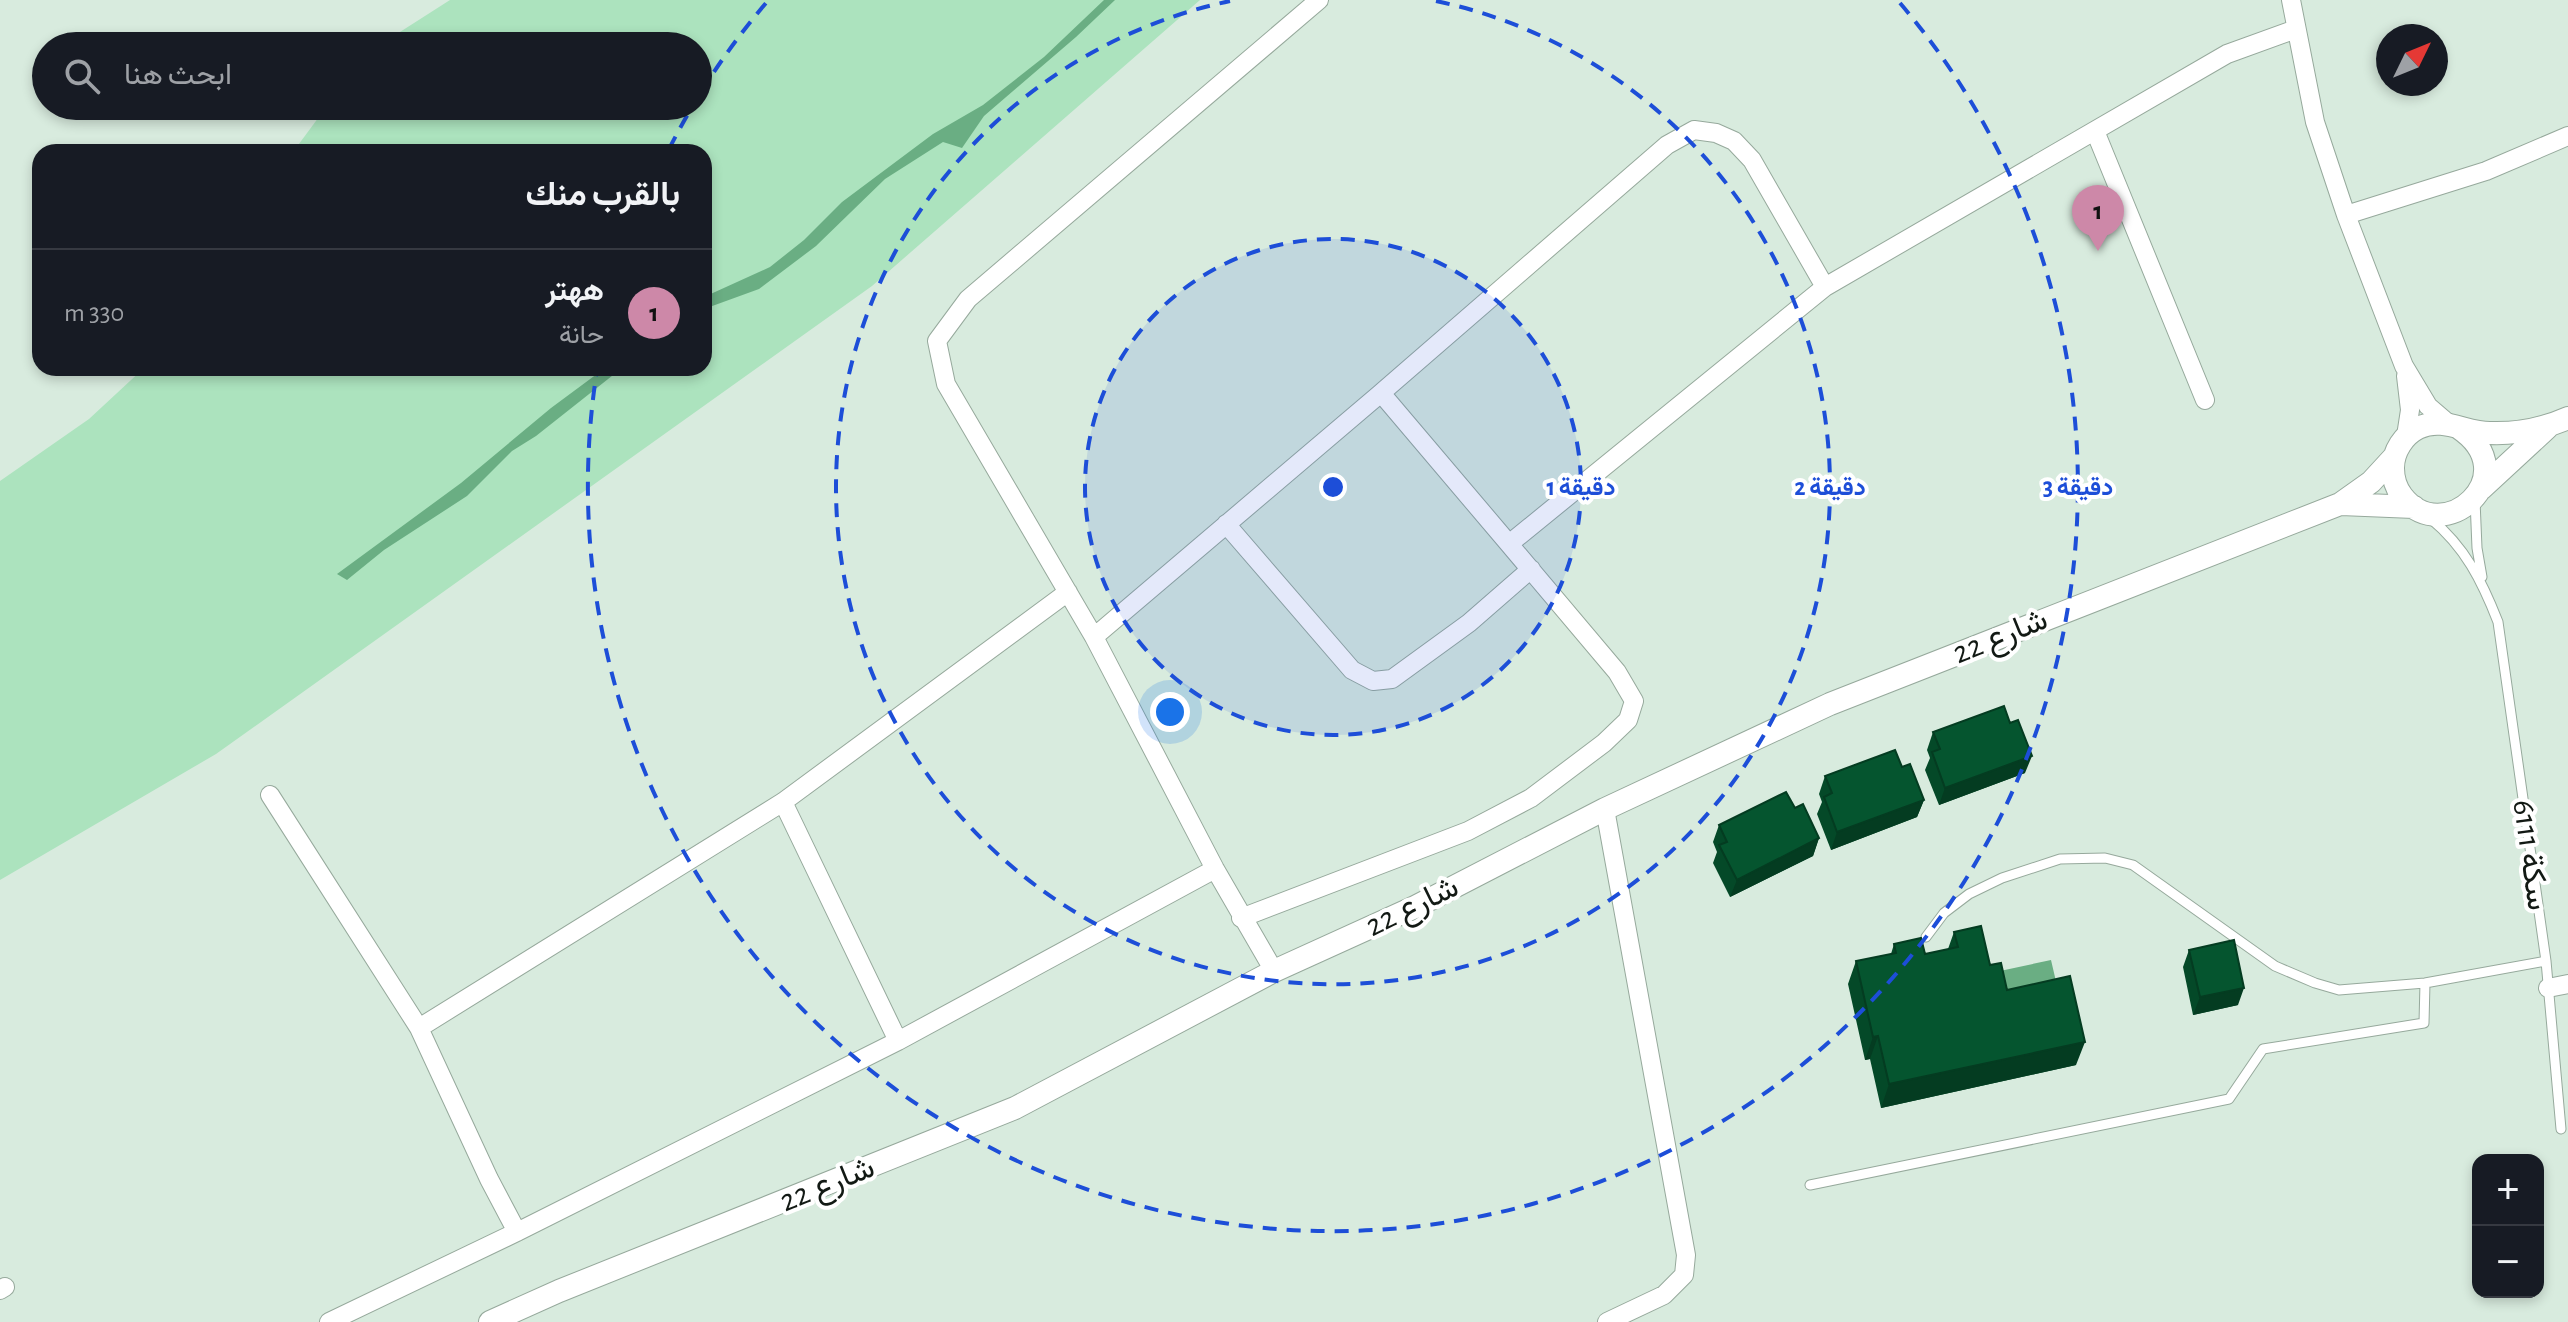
<!DOCTYPE html>
<html lang="ar">
<head>
<meta charset="utf-8">
<style>
	:root { --surface:#171b24; --page:#242831; --text:#f1f3f6; --muted:#9ea1a6; --line:#363941; --accent:#cd88a8 }
	body { margin:0; font-family:"Alegreya Sans",Vazirmatn,sans-serif; background:var(--page); color:var(--text); direction:rtl }
	.controls { position:absolute; right:24px; bottom:24px; display:grid; overflow:hidden; border-radius:16px; box-shadow:0 4px 12px #0003 }
	.controls button { width:72px; height:72px; display:grid; place-items:center; padding:0; border:0; border-bottom:2px solid var(--line); background:var(--surface); color:var(--text); font:40px sans-serif }
	.compass { position:absolute; left:2376px; top:24px; width:72px; height:72px; border-radius:50%; background:var(--surface); box-shadow:0 4px 12px #0003; rotate:47deg }
	.you { position:absolute; left:1170px; top:712px; width:28px; height:28px; margin:-20px; border:6px solid #fff; border-radius:50%; background:#1a73e8; box-shadow:0 0 0 12px #1a73e833 }
	.badge { display:grid; place-items:center; width:52px; height:52px; border-radius:50%; background:var(--accent); color:#111; font-size:26px; font-weight:700 }
	.pin { position:absolute; translate:-50% -66px; filter:drop-shadow(0 2px 4px #0008) }
	.pin::after { content:''; position:absolute; top:42px; width:28px; height:24px; background:inherit; clip-path:polygon(0 0,100% 0,50% 100%) }
	.list { margin:0; padding:0; list-style:none }
	h2 { display:flex; justify-content:space-between; align-items:center; height:104px; margin:0; padding:0 32px; font-size:34px }
	h2 small { font-size:26px; font-weight:400; color:var(--muted) }
	.list li { display:grid; grid-template-columns:52px 1fr auto; gap:24px; align-items:center; box-sizing:border-box; height:128px; padding:0 32px; border-top:2px solid var(--line) }
	.list b { display:block; font-size:30px; white-space:nowrap }
	.list p { margin:0; font-size:26px; white-space:nowrap; color:var(--muted) }
	.list em { font-size:26px; font-style:normal; color:var(--muted) }
	.icon { flex:none; width:44px; height:44px; fill:none; stroke:currentColor; stroke-width:2; stroke-linecap:round; stroke-linejoin:round }
	.map { position:relative; flex:none; width:2568px; height:1322px; overflow:hidden; direction:ltr }
	.search { position:absolute; background:var(--surface); box-shadow:0 4px 12px #0003; left:32px; top:32px; width:680px; height:88px; display:flex; align-items:center; gap:20px; box-sizing:border-box; padding:0 28px; border-radius:44px; color:var(--muted); font-size:30px }
	.panel { position:absolute; background:var(--surface); box-shadow:0 4px 12px #0003; left:32px; top:144px; width:680px; height:232px; border-radius:24px; direction:rtl }
	.map>svg:first-child { display:block }
</style>
</head>
<body>
<div class="map">
<svg width="2568" height="1322" viewBox="0 0 2568 1322">
	<rect width="100%" height="100%" fill="#d8ebde"/>
	<path fill="#ace3be" d="M 450,0 L 1200,0 L 872,286 L 216,754 L 0,880 L 0,481 L 89,419 L 144,368 L 704,368 L 704,152 L 293,152 L 327,106 L 698,106 L 698,46 L 378,46 Z"/>
	<path fill="#6aae83" d="M 1104,0 L 1115,0 L 1076,37 L 984,116 L 962,148 L 943,142 L 885,179 L 816,246 L 759,289 L 704,309 L 704,297 L 770,267 L 804,240 L 842,202 L 933,134 L 983,105 L 1044,57 Z
		M 605,368 L 622,368 L 536,436 L 512,451 L 467,496 L 384,550 L 347,580 L 337,574 L 461,483 L 551,408 Z
		M 2051,960 L 2058,990 L 2007,1001 L 2000,971 Z"/>
	<g fill="none" stroke-linecap="round" stroke-linejoin="round">
		<defs>
			<path id="service" d="M 2475,500 L 2477,548 L 2482,577
				M 2431,519 C 2465,547 2482,581 2498,622 L 2546,961 L 2561,1129
				M 1926,937 L 1944,913 L 1969,894 L 2002,878 L 2060,859 L 2105,858 L 2133,865 L 2275,966 L 2315,983 L 2339,990 L 2425,983 L 2546,961
				M 1810,1185 L 2229,1099 L 2263,1049 L 2424,1023 L 2425,983"/>
			<path id="minor" d="M 2291,0 L 2315,122 L 2346,215 L 2404,366 L 2428,406 L 2449,424
				M 2095,131 L 2205,400
				M 2346,215 L 2486,171 L 2568,136
				M 2406,376 L 2410,410 L 2406,436
				M 1381,393 L 1667,145 L 1694,130 L 1716,133 L 1734,141 L 1752,160 L 1825,287
				M 1226,524 L 1352,670 L 1373,681 L 1392,679 L 1469,623 L 1531,569
				M 1094,637 L 1381,393 L 1509,544 L 1825,287 L 2227,54 L 2296,29
				M 270,795 L 419,1028 L 783,802 L 1068,592
				M 783,802 L 898,1041
				M 1605,809 L 1686,1255 L 1684,1275 L 1664,1295 L 1607,1322
				M 1241,918 L 1468,831 L 1531,798 L 1604,743 L 1628,720 L 1634,701 L 1617,672 L 1509,544
				M 1274,971 L 1215,869 L 1094,637 L 946,384 L 937,341 L 968,299 L 1319,0
				M 2548,988 L 2568,984
				M 419,1028 L 489,1179 L 517,1232
				M 0,1290 L 5,1287
				M 329,1322 L 517,1232 L 898,1041 L 1215,869"/>
			<path id="tertiary" d="M 2459,428 C 2528,475 2443,550 2402,496 C 2396,488 2393,478 2393,468 C 2393,451 2404,435 2418,428 C 2443,416 2465,433 2490,433 C 2517,434 2543,429 2568,418
				M 2481,489 L 2547,428
				M 2341,504 L 2414,507
				M 490,1322 L 559,1291 L 1015,1108 L 1274,971 L 1415,907 L 1605,809 L 1830,704 L 2340,504 L 2371,482 L 2394,457"/>
		</defs>
		<use href="#service" stroke="#96a99c" stroke-width="11"/>
		<use href="#minor" stroke="#96a99c" stroke-width="20"/>
		<use href="#tertiary" stroke="#96a99c" stroke-width="24"/>
		<use href="#service" stroke="#fff" stroke-width="9"/>
		<use href="#minor" stroke="#fff" stroke-width="18"/>
		<use href="#tertiary" stroke="#fff" stroke-width="22"/>
	</g>
	<path fill="#044928" d="M 1933,732 L 2025,773 L 1939,805 L 1925,770 L 1930,758 L 1927,750 Z
		M 1902,767 L 1924,800 L 1917,817 L 1831,850 L 1817,814 L 1822,802 L 1819,794 L 1825,776 Z
		M 1795,808 L 1819,838 L 1813,856 L 1730,897 L 1713,863 L 1717,852 L 1713,842 L 1719,825 Z
		M 1954,932 L 1990,965 L 2007,990 L 2076,1065 L 1881,1108 L 1870,1059 L 1865,1060 L 1848,984 L 1856,961 L 1891,954 L 1894,944 L 1925,954 L 1948,949 Z
		M 2189,950 L 2238,1005 L 2193,1015 L 2183,967 Z"/>
	<path fill="#043c21" d="M 2032,756 L 2025,773 L 1939,805 L 1945,788 Z
		M 1924,800 L 1917,817 L 1831,850 L 1837,832 Z
		M 1819,838 L 1813,856 L 1730,897 L 1737,880 Z
		M 2244,988 L 2238,1005 L 2193,1015 L 2200,997 Z
		M 1878,1036 L 1870,1059 L 1865,1060 L 1873,1037 Z
		M 2085,1042 L 2076,1065 L 1881,1108 L 1889,1084 Z"/>
	<path fill="#05552f" stroke="#043c21" stroke-width="2" d="M 2004,706 L 2010,723 L 2018,720 L 2032,756 L 1945,788 L 1932,752 L 1940,749 L 1933,732 Z
		M 1895,750 L 1902,767 L 1910,764 L 1924,800 L 1837,832 L 1824,797 L 1832,793 L 1825,776 Z
		M 1786,792 L 1795,808 L 1803,804 L 1819,838 L 1737,880 L 1719,845 L 1727,842 L 1719,825 Z
		M 1981,926 L 1990,965 L 2001,963 L 2007,990 L 2070,976 L 2085,1042 L 1889,1084 L 1878,1036 L 1873,1037 L 1856,961 L 1896,953 L 1894,944 L 1921,938 L 1925,954 L 1958,947 L 1954,932 Z
		M 2234,940 L 2244,988 L 2200,997 L 2189,950 Z"/>
	<circle cx="1333" cy="487" r="248" fill="#1d4ed8" fill-opacity=".12"/>
	<g fill="none" stroke="#1d4ed8" stroke-width="4" stroke-dasharray="14 10">
		<circle cx="1333" cy="487" r="248"/>
		<path d="M1436 1A497 497 0 1 1 1230 1"/>
		<path d="M669 149A745 745 0 0 1 691 109M701 92A745 745 0 0 1 766 3M1900 3A745 745 0 1 1 597 370"/>
	</g>
	<g text-anchor="middle" dominant-baseline="central" stroke-width="8" stroke-linejoin="round" paint-order="stroke">
		<g font-size="32" fill="#121914" stroke="#fff">
			<text transform="translate(2000 636) rotate(-22)">شارع 22</text>
			<text transform="translate(2531 855) rotate(82)">سكة 6111</text>
			<text transform="translate(1412 906) rotate(-26)">شارع 22</text>
			<text transform="translate(827 1184) rotate(-22)">شارع 22</text>
		</g>
	</g>
	<circle cx="1333" cy="487" r="12" fill="#1d4ed8" stroke="#fff" stroke-width="4"/>
	<g font-size="24" text-anchor="middle" font-weight="bold" fill="#1d4ed8" stroke="#fff" stroke-width="8" stroke-linejoin="round" paint-order="stroke">
		<text x="1581" y="495">1 دقيقة</text>
		<text x="1830" y="495">2 دقيقة</text>
		<text x="2078" y="495">3 دقيقة</text>
	</g>
</svg>
<div class="controls">
<button>+</button>
<button>−</button>
</div>
<svg class="compass" viewBox="-18 -18 36 36"><path d="M0-13l5 13h-10z" fill="#e53935"/><path d="M0 13l5-13h-10z" fill="#9ea1a6"/></svg>
<div class="you"></div>
<div class="pin badge" style="left:2098px;top:251px">1</div>
<div class="search"><svg class="icon" aria-label="search" viewBox="0 0 24 24"><circle cx="10" cy="10" r="6"/><path d="M15 15l6 6"/></svg>ابحث هنا</div>
<section class="panel">
<h2>بالقرب منك<small></small></h2>
<ul class="list">
<li><span class="badge">1</span><div><b>ههتر</b><p>حانة</p></div><em>330 m</em></li>
</ul>
</section>
</div>
</body>
</html>
